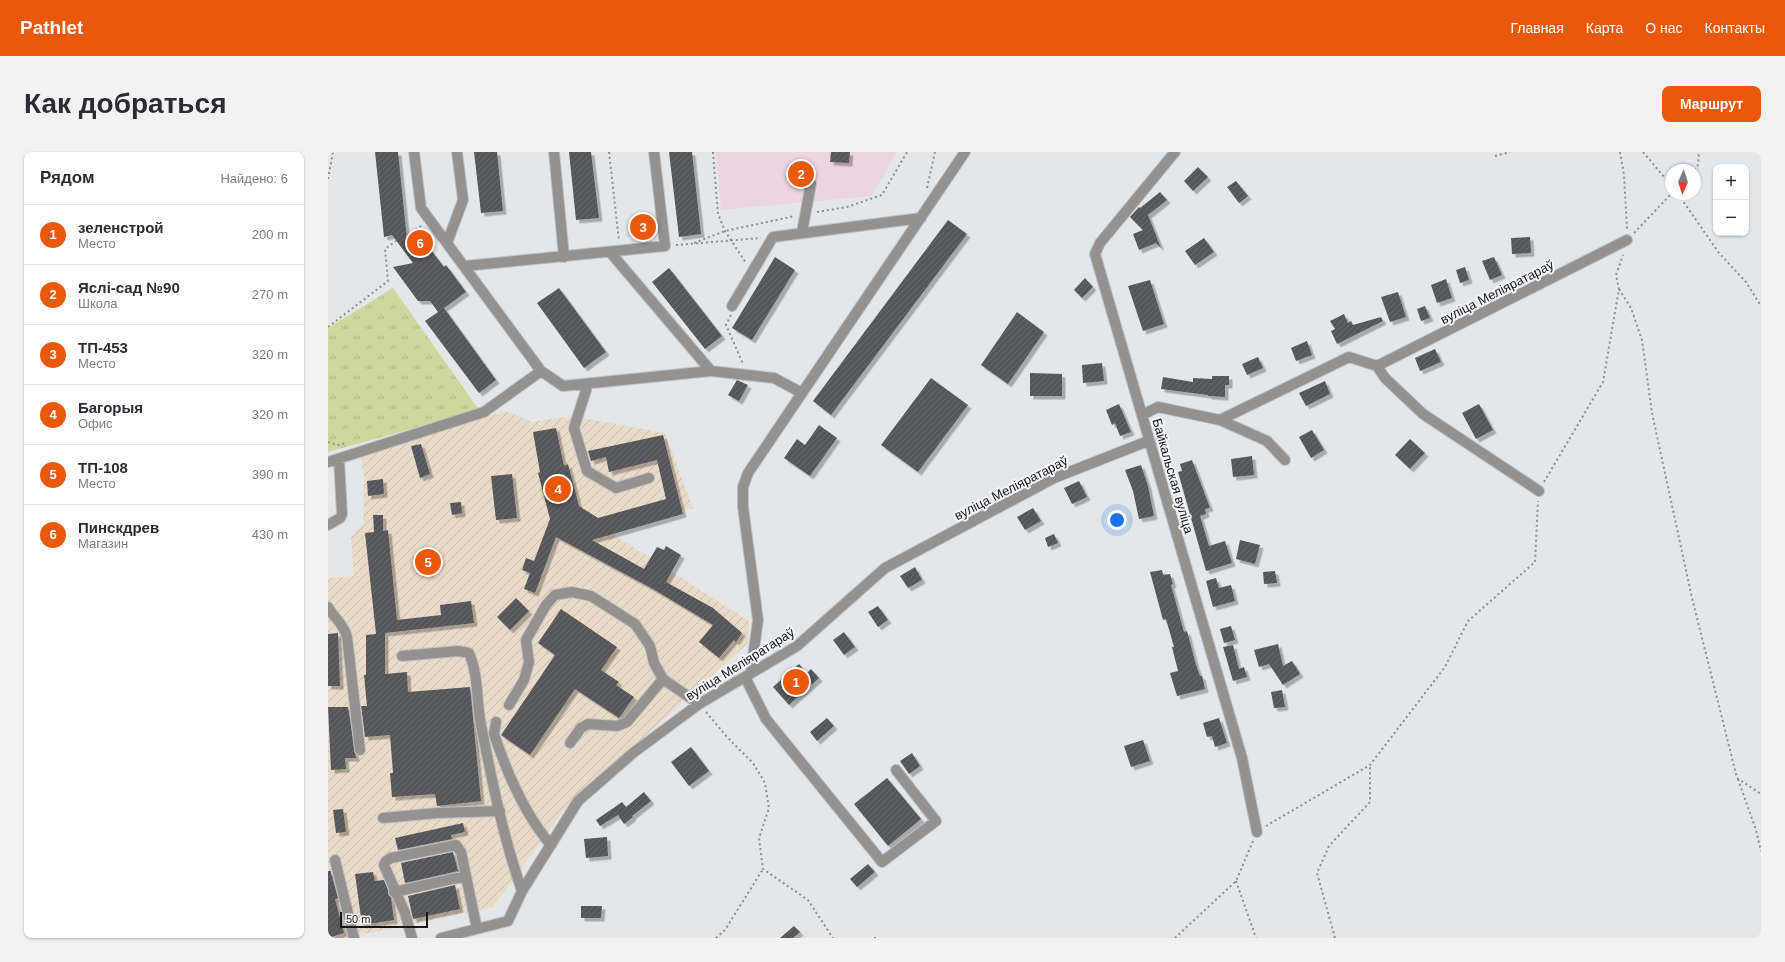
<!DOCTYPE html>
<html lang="ru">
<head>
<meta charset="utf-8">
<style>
	:root { --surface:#fff; --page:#f2f2f3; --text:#2b2b33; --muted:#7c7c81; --line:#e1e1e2; --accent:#ea580c }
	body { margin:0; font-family:Arial,sans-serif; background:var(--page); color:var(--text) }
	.controls { position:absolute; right:12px; top:12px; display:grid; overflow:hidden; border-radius:8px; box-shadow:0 1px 3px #0004 }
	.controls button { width:36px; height:36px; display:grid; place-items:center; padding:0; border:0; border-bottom:1px solid var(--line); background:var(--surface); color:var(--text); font:20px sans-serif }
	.compass { position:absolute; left:1337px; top:12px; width:36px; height:36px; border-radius:50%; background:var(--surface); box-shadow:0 1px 3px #0004; rotate:183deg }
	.scale { position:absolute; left:12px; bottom:10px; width:88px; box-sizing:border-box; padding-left:4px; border:2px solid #161617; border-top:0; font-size:11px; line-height:14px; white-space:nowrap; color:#161617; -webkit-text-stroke:3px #f2f4f7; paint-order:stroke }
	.you { position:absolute; left:789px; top:368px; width:14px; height:14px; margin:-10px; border:3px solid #fff; border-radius:50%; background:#1a73e8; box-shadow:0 0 0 6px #1a73e833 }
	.badge { display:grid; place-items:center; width:26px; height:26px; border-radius:50%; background:var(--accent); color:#fff; font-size:13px; font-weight:700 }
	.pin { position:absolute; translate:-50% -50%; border:2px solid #fff; box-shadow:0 1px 4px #0006 }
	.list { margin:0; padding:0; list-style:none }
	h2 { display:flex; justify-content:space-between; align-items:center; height:52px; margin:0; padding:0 16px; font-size:17px }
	h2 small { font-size:13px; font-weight:400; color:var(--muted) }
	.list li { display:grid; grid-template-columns:26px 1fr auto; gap:12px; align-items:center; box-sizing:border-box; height:60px; padding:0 16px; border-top:1px solid var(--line) }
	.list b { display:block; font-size:15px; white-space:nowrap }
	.list p { margin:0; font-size:13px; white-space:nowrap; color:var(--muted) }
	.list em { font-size:13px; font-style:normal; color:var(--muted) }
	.map { position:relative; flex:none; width:1433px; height:786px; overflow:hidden; border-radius:8px }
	header { display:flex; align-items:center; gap:24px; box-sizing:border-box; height:56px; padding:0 20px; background:var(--accent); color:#fff }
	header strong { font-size:19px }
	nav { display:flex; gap:22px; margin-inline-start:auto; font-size:14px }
	.intro { display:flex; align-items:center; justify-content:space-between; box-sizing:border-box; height:96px; padding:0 24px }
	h1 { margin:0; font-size:28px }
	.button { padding:10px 18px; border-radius:8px; background:var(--accent); color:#fff; font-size:14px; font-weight:700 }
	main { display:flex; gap:24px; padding:0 24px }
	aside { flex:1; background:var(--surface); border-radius:8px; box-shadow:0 1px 3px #0004 }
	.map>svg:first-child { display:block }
</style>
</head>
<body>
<header>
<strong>Pathlet</strong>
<nav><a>Главная</a><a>Карта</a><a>О нас</a><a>Контакты</a></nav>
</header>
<div class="intro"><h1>Как добраться</h1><a class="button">Маршрут</a></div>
<main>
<aside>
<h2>Рядом<small>Найдено: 6</small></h2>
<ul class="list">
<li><span class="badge">1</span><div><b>зеленстрой</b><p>Место</p></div><em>200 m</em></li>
<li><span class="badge">2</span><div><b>Яслі-сад №90</b><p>Школа</p></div><em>270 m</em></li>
<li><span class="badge">3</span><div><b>ТП-453</b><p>Место</p></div><em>320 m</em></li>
<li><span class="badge">4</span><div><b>Багорыя</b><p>Офис</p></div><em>320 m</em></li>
<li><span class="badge">5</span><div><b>ТП-108</b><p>Место</p></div><em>390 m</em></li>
<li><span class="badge">6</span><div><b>Пинскдрев</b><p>Магазин</p></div><em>430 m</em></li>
</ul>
</aside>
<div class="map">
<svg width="1433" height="786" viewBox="0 0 1433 786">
	<defs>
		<pattern id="industrial-furrows" width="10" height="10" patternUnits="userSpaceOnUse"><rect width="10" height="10" fill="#eadac8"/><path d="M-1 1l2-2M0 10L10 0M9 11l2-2" fill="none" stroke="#c8baab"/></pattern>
		<pattern id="grass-tufts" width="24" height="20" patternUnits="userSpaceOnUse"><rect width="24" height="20" fill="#ced79c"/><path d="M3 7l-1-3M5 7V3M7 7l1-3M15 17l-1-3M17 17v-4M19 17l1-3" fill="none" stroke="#b0b886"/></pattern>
		<pattern id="building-hatch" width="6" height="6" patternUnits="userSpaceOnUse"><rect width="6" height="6" fill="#55575a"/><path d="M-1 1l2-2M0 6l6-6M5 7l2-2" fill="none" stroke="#696b6d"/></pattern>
		<filter id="shadow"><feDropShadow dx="3.5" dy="3.5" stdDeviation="0" flood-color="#0004"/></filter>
	</defs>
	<rect width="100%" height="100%" fill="#e4e7ea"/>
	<path fill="url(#industrial-furrows)" d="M 178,259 L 204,270 L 243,264 L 337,281 L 365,356 L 283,381 L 421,469 L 420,491 L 237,657 L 165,755 L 18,786 L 0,786 L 0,426 L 26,424 L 23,385 L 35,372 L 36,325 L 33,303 Z"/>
	<path fill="#edd5e0" d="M 388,0 L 569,0 L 544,44 L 393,58 Z"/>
	<path fill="url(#grass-tufts)" d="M 65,136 L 151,258 L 0,300 L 0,176 Z"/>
	<path fill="url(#building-hatch)" filter="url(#shadow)" d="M 47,0 L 70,0 L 79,87 L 89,80 L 116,115 L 118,113 L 138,140 L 116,156 L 168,228 L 151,241 L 97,169 L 110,160 L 102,149 L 90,149 L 65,115 L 85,111 L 64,83 L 56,85 Z
		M 146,0 L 169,0 L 175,59 L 153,61 Z
		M 241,0 L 263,0 L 271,66 L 248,68 Z
		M 341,0 L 364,0 L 373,82 L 351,85 Z
		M 503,0 L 522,0 L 521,11 L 502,10 Z
		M 870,15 L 880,25 L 865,39 L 856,29 Z
		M 908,29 L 920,44 L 911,51 L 899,35 Z
		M 832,40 L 839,48 L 820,63 L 833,96 L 828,91 L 811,98 L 805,82 L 815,78 L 802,65 L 811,55 L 812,56 Z
		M 319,67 L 321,82 L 311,83 L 309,68 Z
		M 620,68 L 639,82 L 503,263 L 485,249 Z
		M 1202,85 L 1203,101 L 1184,102 L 1183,86 Z
		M 876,86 L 886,100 L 867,113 L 857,99 Z
		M 447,105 L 467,118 L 424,188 L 404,176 Z
		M 1166,105 L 1174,123 L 1162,128 L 1154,109 Z
		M 1137,115 L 1141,128 L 1132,131 L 1128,118 Z
		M 341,116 L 394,184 L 377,197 L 324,130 Z
		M 757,126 L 765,135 L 754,146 L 746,138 Z
		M 1118,127 L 1124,146 L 1109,151 L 1103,133 Z
		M 822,128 L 836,172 L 815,179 L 800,134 Z
		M 231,136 L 278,200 L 256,216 L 209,151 Z
		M 1070,140 L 1078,165 L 1062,170 L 1053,145 Z
		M 1097,154 L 1102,166 L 1093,169 L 1089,157 Z
		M 689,160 L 716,180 L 680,232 L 653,213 Z
		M 1016,162 L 1020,171 L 1023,169 L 1025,173 L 1053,165 L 1055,169 L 1009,192 L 1003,179 L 1007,177 L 1002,169 Z
		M 979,189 L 984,203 L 968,209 L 963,196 Z
		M 1107,197 L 1113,210 L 1092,219 L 1087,206 Z
		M 930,205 L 935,216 L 919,223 L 914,212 Z
		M 774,211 L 776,229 L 755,231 L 754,213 Z
		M 702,221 L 734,222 L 734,244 L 702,244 Z
		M 884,224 L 901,224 L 901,233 L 897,233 L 897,245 L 880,244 L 880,243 L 833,237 L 835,225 L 865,230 L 865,226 L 884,227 Z
		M 603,226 L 640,253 L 590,320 L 553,293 Z
		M 409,228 L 420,233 L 411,249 L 400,243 Z
		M 997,229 L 1002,242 L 978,254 L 971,241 Z
		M 791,252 L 803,280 L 792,284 L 787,271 L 784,273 L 778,258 Z
		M 1151,252 L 1165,278 L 1148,287 L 1134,261 Z
		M 491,273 L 509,286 L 482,324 L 456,306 L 469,287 L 477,293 Z
		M 228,276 L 236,314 L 240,312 L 251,354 L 270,366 L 338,347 L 329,308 L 281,320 L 278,305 L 263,309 L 260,299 L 335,283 L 355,362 L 264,388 L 316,417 L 329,395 L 336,398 L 338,394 L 353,403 L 338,430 L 385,456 L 414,481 L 408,490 L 406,488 L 391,506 L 371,490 L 385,473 L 325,437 L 228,385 L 207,441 L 196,437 L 202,421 L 194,418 L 198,406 L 206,409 L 222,367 L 210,321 L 212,320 L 205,280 Z
		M 984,278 L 996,298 L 983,306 L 971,285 Z
		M 1082,287 L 1097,301 L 1082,317 L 1067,303 Z
		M 93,292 L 102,322 L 92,326 L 83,294 Z
		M 924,304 L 926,323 L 905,325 L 903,307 Z
		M 864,308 L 882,356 L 877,357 L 878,362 L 872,364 L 881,394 L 897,389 L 904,411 L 878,419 L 850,320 L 854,319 L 852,312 Z
		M 813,313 L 820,334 L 826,364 L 811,367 L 805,339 L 797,318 Z
		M 184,322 L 189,366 L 168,368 L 163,324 Z
		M 55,327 L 56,342 L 40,344 L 39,329 Z
		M 751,329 L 759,345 L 744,352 L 736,336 Z
		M 133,350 L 134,361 L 124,363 L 122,351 Z
		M 705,356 L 713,369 L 697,378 L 689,365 Z
		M 45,363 L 55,363 L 55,379 L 60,378 L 69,468 L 113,463 L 112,453 L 143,449 L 146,471 L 57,481 L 57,522 L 79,520 L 80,540 L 142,535 L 153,649 L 109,654 L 107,642 L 64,645 L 62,621 L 65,621 L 62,583 L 37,585 L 33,554 L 39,554 L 36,523 L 38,523 L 38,483 L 48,482 L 37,381 L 46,380 Z
		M 726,382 L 730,391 L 720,395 L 717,386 Z
		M 912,388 L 932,393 L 927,412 L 908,407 Z
		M 108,404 L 109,414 L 93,416 L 91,406 Z
		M 587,415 L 594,428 L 580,436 L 572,424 Z
		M 834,418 L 835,423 L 842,422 L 845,432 L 843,433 L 856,480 L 859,479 L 868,513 L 872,524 L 874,524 L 877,537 L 849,544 L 842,521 L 850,519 L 844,495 L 846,495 L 838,467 L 835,468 L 822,420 Z
		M 947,419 L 949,431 L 936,432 L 935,420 Z
		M 888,426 L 891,436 L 903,433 L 907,449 L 885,455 L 878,429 Z
		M 188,446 L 201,459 L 182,478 L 169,465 Z
		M 550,454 L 560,468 L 550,475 L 540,460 Z
		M 233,457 L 289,495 L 273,518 L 291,530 L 288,533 L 306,545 L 291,566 L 247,537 L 202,603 L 173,583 L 227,503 L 210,491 Z
		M 903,474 L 907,488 L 896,491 L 892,477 Z
		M 516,480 L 527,495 L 516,503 L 505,488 Z
		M 10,481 L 12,534 L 0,534 L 0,482 Z
		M 950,492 L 955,514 L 964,509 L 972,522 L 955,533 L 941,512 L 931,515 L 926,498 Z
		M 905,493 L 911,517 L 916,515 L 919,525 L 905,529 L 895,495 Z
		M 471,512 L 479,521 L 483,517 L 491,526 L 461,553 L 445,535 Z
		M 954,538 L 957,555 L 946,556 L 943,540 Z
		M 0,555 L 20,555 L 28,606 L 17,606 L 18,617 L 3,618 Z
		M 499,566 L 506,574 L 489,589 L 482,580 Z
		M 891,566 L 899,591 L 887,595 L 884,584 L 879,585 L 875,571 Z
		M 815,588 L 822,609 L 803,615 L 796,594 Z
		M 363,595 L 381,619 L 361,634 L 343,610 Z
		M 584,601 L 592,614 L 581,622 L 572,609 Z
		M 559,626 L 593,667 L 560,694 L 526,652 Z
		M 316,640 L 323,649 L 304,664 L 305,665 L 296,672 L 290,663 L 272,674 L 268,668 L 294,650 L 298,655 Z
		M 15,657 L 18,680 L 8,681 L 5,658 Z
		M 135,671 L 137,680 L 123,683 L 124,687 L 70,698 L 67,686 Z
		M 279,685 L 280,704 L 258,706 L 256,687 Z
		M 125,700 L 130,719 L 77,731 L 73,711 Z
		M 540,712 L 547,720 L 529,735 L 522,727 Z
		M 0,719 L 3,719 L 3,721 L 10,746 L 7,747 L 16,781 L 0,786 Z
		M 45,720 L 47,729 L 56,728 L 60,738 L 60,742 L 63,746 L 66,768 L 34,773 L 27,722 Z
		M 127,733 L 132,757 L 85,767 L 80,744 Z
		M 253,754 L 274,754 L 273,766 L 253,766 Z
		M 466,774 L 472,780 L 465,786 L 452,786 Z"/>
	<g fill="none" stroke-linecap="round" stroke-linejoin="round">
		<defs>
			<path id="minor" d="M 86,0 L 93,56 L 213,219 L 235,234 L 383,219 L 446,226 L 474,241
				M 226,0 L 236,105
				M 847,0 L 772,91 L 767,102 L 914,606 L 929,680
				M 474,80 L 483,32
				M 119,91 L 135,48 L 129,0
				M 282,100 L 383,219
				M 137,114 L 337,94 L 326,0
				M 404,154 L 445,85 L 593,66
				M 1049,214 L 1299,88
				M 260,232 L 246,276 L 259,319 L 288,336 L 321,326
				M 814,263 L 830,255 L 892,268 L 939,289 L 957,308
				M 892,268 L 1021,205 L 1049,214 L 1057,226 L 1095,262 L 1211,339
				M 0,310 L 156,260 L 213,219
				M 0,373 L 12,366 L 14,362 L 11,307
				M 0,455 C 6,466 16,472 19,485 L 32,598
				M 74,504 L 130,499 L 141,501 C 151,524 148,549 153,573 C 164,629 175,685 194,739
				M 423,520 L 430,468 L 415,355 L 415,335 L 420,321 L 637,0
				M 417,525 L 438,567 L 554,710 L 608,669 L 568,618
				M 181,553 L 196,528 L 201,510 L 198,488 L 218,453 L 227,443 L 244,440 L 263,444 L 307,472 L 322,494 L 326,511 L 335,527 L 371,552
				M 168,570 L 166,582 C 179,621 196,662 223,693
				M 242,591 L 253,576 L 260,572 L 289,574 L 299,570 L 335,527
				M 55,666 L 109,661 L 172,659
				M 7,708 L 26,786
				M 66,740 L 138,724
				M 84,786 L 77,761 L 56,713 L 58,709 L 63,706 L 128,693 L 133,700 L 149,777
				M 113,786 L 180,769 L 194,739 L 250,649 L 305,601 L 371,552 L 469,494 L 557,416 L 726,326 L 820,289"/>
		</defs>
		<use href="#minor" stroke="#bfc1c4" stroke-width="12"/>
		<path stroke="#8a8c8e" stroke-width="2" stroke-dasharray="2 3" stroke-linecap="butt" d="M 281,0 L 291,89
			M 385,0 L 390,62 L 397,79 L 418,111
			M 1292,0 L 1296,23 L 1299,77
			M 1315,0 L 1343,33
			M 1167,4 L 1182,0
			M 1366,18 L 1370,13 L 1371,0
			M 0,27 L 5,0
			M 599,36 L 607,0
			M 1350,42 L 1391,101 L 1418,130 L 1433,154
			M 489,60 L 519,55 L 554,43 L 579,0
			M 1306,81 L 1343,42
			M 79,83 L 93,74
			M 366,91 L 397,79 L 467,64
			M 348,93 L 433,86
			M 1291,137 L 1303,156 L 1314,188 L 1324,261 L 1364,446 L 1409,626 L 1433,642
			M 403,163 L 398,173 L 415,212
			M 0,175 L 60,129 L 57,97 L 68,89
			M 0,290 L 9,293 L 19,291
			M 1216,330 L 1275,230 L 1291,137 L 1288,123 L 1295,103
			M 378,560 L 399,585 L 425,611 L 437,631 L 441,656 L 431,686 L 435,717 L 480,748 L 505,786
			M 1410,627 L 1428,678 L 1433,699
			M 938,674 L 1042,613 L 1117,515 L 1140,469 L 1207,410 L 1210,349
			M 908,729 L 928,786
			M 388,786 L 397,778 L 435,717
			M 546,786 L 551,786
			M 847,786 L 908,729 L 925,689
			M 1007,786 L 989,721 L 1001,694 L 1042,650 L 1042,613"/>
		<use href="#minor" stroke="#939291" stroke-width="10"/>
	</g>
	<g text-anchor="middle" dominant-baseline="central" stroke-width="4" stroke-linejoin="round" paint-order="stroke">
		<g font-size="13" fill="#161617" stroke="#f2f4f7">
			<text transform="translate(1169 140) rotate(-27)">вуліца Меліяратараў</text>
			<text transform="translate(845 324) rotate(74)">Байкальская вуліца</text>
			<text transform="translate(683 336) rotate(-27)">вуліца Меліяратараў</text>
			<text transform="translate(412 512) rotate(-32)">вуліца Меліяратараў</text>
		</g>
	</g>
</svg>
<div class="controls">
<button>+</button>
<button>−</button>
</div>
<svg class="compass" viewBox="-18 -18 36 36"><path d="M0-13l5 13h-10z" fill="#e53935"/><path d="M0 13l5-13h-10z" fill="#7c7c81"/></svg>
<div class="scale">50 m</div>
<div class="you"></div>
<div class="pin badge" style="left:468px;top:530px">1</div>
<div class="pin badge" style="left:473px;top:22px">2</div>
<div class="pin badge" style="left:315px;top:75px">3</div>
<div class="pin badge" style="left:230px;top:337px">4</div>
<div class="pin badge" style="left:100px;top:410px">5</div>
<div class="pin badge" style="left:92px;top:91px">6</div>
</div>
</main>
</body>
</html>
